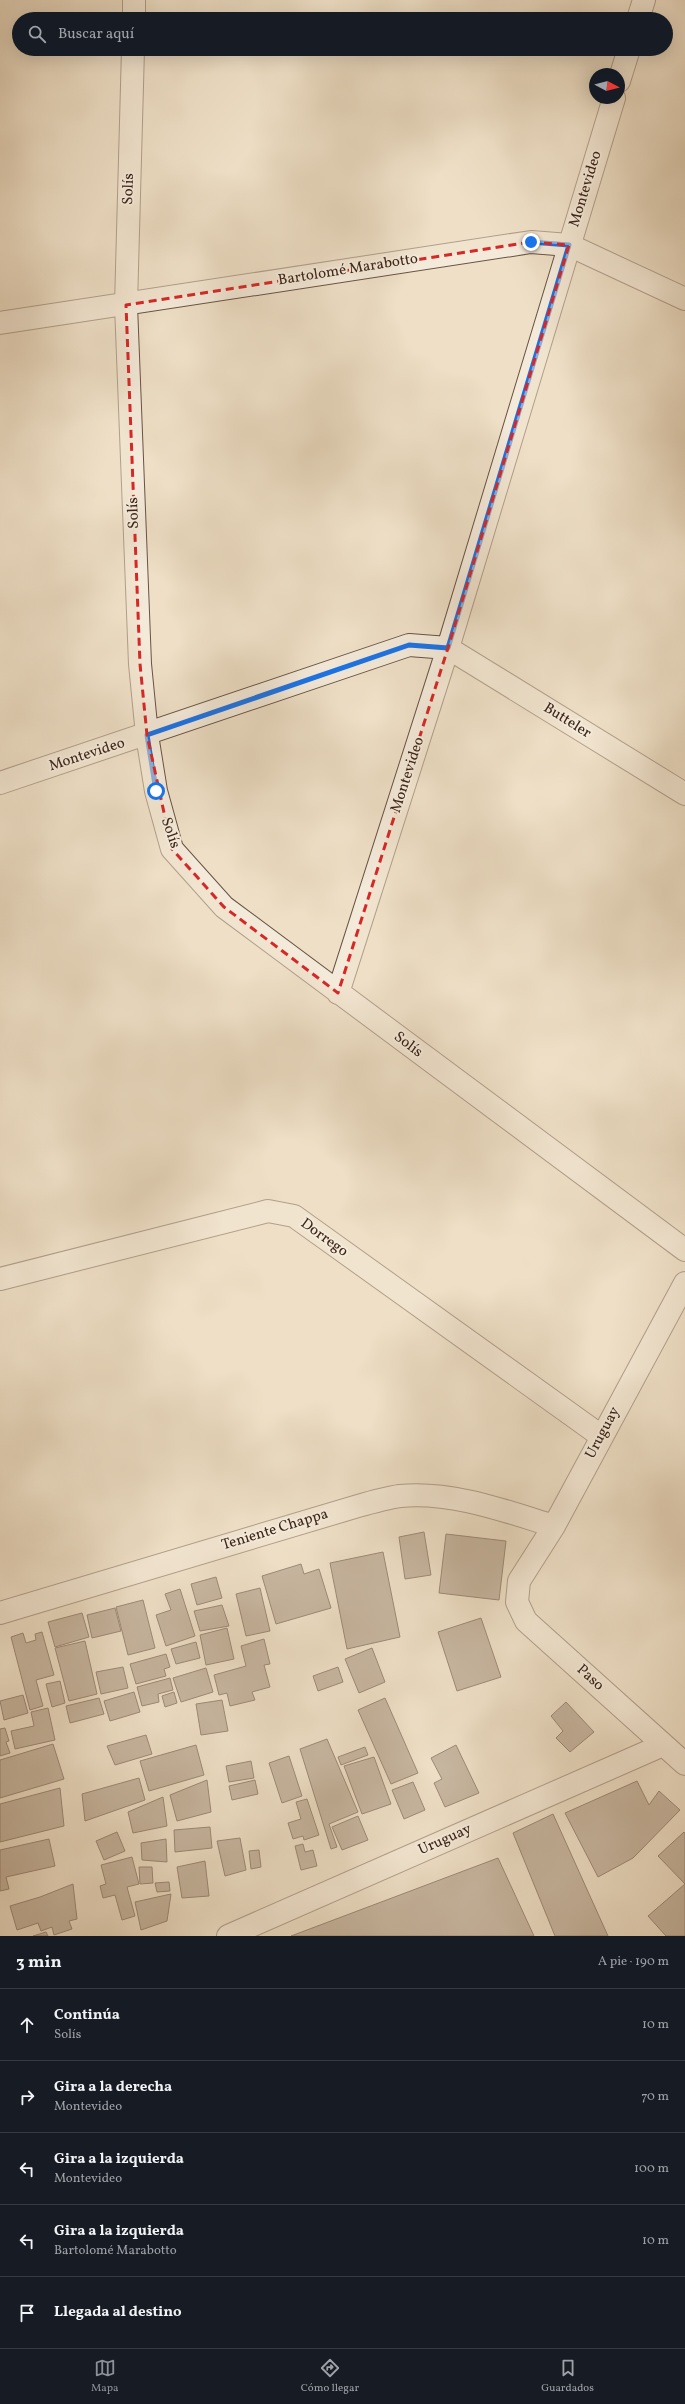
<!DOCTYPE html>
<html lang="es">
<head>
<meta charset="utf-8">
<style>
	:root { --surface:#171b24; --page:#20242c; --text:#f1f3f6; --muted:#9ea1a6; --line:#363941; --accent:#8c9099 }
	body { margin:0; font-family:Vollkorn,serif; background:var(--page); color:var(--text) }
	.compass { position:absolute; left:589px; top:68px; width:36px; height:36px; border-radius:50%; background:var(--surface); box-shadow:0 4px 16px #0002; rotate:97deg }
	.stop { position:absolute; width:12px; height:12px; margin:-9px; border:3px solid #1a73e8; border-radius:50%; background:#fff }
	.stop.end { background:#1a73e8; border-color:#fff; box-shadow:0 1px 4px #0008 }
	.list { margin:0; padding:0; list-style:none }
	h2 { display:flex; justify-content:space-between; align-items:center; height:52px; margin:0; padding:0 16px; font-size:17px }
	h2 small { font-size:13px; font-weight:400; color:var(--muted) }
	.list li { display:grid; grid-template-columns:26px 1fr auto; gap:12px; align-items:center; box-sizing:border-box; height:72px; padding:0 16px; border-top:1px solid var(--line) }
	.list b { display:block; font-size:15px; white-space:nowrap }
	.list p { margin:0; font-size:13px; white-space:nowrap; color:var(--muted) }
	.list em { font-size:13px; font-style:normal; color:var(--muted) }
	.icon { flex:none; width:22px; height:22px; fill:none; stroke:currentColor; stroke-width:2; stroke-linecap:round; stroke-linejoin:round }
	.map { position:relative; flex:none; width:685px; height:1936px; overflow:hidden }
	.search { position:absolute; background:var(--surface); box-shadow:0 4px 16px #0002; left:12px; right:12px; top:12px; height:44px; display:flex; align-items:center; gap:10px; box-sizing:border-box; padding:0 14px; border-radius:22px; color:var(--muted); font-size:15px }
	.sheet { height:412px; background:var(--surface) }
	nav { display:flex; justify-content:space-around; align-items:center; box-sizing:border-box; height:56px; border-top:1px solid var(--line); background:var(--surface); font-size:11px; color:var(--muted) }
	nav a { display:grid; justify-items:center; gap:2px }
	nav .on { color:var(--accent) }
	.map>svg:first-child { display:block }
</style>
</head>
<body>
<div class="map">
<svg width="685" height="1936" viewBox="0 0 685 1936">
	<rect width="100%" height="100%" fill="#eedfc6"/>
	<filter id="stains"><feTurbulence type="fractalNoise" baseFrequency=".005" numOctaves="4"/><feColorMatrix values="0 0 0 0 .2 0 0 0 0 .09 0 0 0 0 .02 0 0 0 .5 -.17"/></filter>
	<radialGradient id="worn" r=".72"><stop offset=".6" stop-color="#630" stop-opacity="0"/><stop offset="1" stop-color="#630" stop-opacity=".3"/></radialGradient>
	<path fill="#988572" stroke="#3b2418" d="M 424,1532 L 431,1575 L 405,1579 L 399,1537 Z
		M 446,1534 L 506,1541 L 499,1600 L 439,1593 Z
		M 383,1552 L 400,1637 L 347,1649 L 330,1563 Z
		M 301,1564 L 304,1574 L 319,1569 L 331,1608 L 276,1624 L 262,1576 Z
		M 216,1577 L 222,1598 L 197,1605 L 191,1584 Z
		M 260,1588 L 270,1631 L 246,1636 L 236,1594 Z
		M 180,1589 L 195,1636 L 166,1646 L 156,1615 L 171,1610 L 165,1594 Z
		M 143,1600 L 155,1648 L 128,1655 L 116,1607 Z
		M 222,1605 L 229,1626 L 200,1631 L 194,1611 Z
		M 115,1608 L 121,1631 L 92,1638 L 87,1615 Z
		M 82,1613 L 89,1637 L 55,1647 L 48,1622 Z
		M 481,1618 L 501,1677 L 457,1691 L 438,1632 Z
		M 227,1628 L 234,1659 L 206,1665 L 200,1635 Z
		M 42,1632 L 54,1675 L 36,1680 L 43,1706 L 30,1710 L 11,1637 L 23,1633 L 26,1643 L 36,1640 L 35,1634 Z
		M 264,1639 L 270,1664 L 264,1665 L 270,1687 L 252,1692 L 255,1700 L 230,1706 L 227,1693 L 219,1695 L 214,1675 L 246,1666 L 241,1646 Z
		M 85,1641 L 97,1694 L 69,1701 L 55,1648 Z
		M 196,1642 L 200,1658 L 176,1664 L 171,1649 Z
		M 372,1648 L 385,1682 L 359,1693 L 345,1659 Z
		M 166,1654 L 170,1667 L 164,1669 L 166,1676 L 136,1684 L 130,1664 Z
		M 123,1667 L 128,1688 L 101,1694 L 96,1672 Z
		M 338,1667 L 343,1682 L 318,1691 L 313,1676 Z
		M 206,1668 L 213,1692 L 181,1702 L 173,1678 Z
		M 170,1678 L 173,1690 L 158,1694 L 159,1702 L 142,1706 L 137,1687 Z
		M 60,1681 L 65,1703 L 52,1707 L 46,1684 Z
		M 134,1692 L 140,1712 L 110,1721 L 104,1701 Z
		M 174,1692 L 177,1703 L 165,1707 L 162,1696 Z
		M 23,1695 L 28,1713 L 4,1720 L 0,1701 Z
		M 99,1698 L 104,1714 L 70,1723 L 66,1706 Z
		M 385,1698 L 418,1773 L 391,1784 L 358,1710 Z
		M 222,1700 L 228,1731 L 201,1735 L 196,1704 Z
		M 566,1702 L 594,1732 L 570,1752 L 556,1738 L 563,1731 L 551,1716 Z
		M 48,1708 L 55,1740 L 15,1749 L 11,1731 L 34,1726 L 31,1712 Z
		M 5,1728 L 9,1741 L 6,1742 L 10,1753 L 0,1756 L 0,1729 Z
		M 146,1735 L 152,1754 L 115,1765 L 107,1746 Z
		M 327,1739 L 358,1812 L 329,1824 L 337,1847 L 331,1849 L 300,1749 Z
		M 53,1744 L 64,1779 L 0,1798 L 0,1760 Z
		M 196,1745 L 204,1775 L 149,1791 L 140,1761 Z
		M 456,1745 L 479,1793 L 445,1807 L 434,1783 L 442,1779 L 431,1758 Z
		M 365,1747 L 368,1755 L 341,1765 L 338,1757 Z
		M 289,1756 L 302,1796 L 282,1803 L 269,1763 Z
		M 374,1757 L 391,1804 L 362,1814 L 344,1766 Z
		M 251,1761 L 254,1778 L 229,1782 L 226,1766 Z
		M 139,1778 L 145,1800 L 85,1821 L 82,1794 Z
		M 207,1780 L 211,1812 L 177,1821 L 170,1795 Z
		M 255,1780 L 258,1794 L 232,1800 L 229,1786 Z
		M 637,1781 L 649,1805 L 659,1791 L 680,1810 L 633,1858 L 598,1877 L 565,1813 Z
		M 413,1782 L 425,1810 L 404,1819 L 392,1790 Z
		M 60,1788 L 64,1826 L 0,1842 L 0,1804 Z
		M 163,1797 L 167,1826 L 133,1833 L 128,1812 Z
		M 307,1799 L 319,1835 L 304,1840 L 303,1836 L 293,1839 L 288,1823 L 301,1819 L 296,1802 Z
		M 553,1814 L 608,1936 L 555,1936 L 513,1833 Z
		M 358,1816 L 368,1840 L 342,1850 L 332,1827 Z
		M 210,1827 L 212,1848 L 175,1852 L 174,1830 Z
		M 117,1832 L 125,1851 L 104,1860 L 96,1841 Z
		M 684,1832 L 685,1833 L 685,1884 L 658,1856 Z
		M 240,1838 L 246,1870 L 225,1876 L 217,1841 Z
		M 49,1839 L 55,1866 L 6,1877 L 9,1889 L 0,1891 L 0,1850 Z
		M 166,1839 L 167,1862 L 142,1860 L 141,1843 Z
		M 303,1844 L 305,1852 L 313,1850 L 317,1866 L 301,1870 L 295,1846 Z
		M 259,1850 L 261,1867 L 251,1869 L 249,1851 Z
		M 132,1857 L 139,1884 L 127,1887 L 135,1916 L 122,1920 L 115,1895 L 103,1898 L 100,1886 L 106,1884 L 101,1865 Z
		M 498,1858 L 534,1936 L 291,1936 Z
		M 205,1861 L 209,1896 L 182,1898 L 177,1867 Z
		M 139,1867 L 152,1867 L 153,1883 L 140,1884 Z
		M 169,1882 L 170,1891 L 157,1892 L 155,1883 Z
		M 73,1884 L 77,1919 L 69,1921 L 72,1929 L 54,1935 L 52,1927 L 41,1931 L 38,1923 L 17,1930 L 10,1906 L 40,1897 Z
		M 685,1884 L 685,1936 L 666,1936 L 648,1916 Z
		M 171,1894 L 167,1921 L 141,1930 L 135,1902 Z
		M 46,1932 L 48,1936 L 33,1936 Z"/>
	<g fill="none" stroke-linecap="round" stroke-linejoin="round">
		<defs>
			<path id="minor" d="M 134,19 L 134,0
				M 638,19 L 644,0
				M 133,49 L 126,305 L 140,664 L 147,735 L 156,791 L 172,849 L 224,907 L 685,1250
				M 619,81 L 629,49
				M 0,323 L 531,242 L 569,245 L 685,299
				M 0,783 L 409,645 L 448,648 L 685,794
				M 338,993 L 448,648 L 614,98
				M 0,1279 L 268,1211 L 294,1216 L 601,1436
				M 685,1283 L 554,1526 L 519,1581 L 517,1602 L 526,1621 L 685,1764
				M 0,1613 L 358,1506 C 372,1502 386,1498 400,1496 C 452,1491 505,1511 554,1526
				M 228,1936 L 663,1745"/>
		</defs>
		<use href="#minor" stroke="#685344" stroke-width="24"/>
		<use href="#minor" stroke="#f4eada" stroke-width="22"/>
	</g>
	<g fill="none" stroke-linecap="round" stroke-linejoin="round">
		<path stroke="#1a73e8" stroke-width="5" d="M 156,791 L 147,735 L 409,645 L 448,648 L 569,245 L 531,242"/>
	</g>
	<path d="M0 0H685V1936H0ZM 531,242 L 569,245 L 448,648 L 338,993 L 224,907 L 172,849 L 147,735 L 140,664 L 126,305 Z" fill="#eedfc6" fill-opacity=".55" fill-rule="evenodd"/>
	<path fill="none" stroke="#d62828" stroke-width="3" stroke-dasharray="8 5" stroke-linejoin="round" d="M 531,242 L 569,245 L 448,648 L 338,993 L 224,907 L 172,849 L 147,735 L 140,664 L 126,305 Z"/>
	<g text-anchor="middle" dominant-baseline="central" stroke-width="4" stroke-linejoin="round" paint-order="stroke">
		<g font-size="15" fill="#3b2418" stroke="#f4eada">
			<text transform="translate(129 189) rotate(-88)">Solís</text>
			<text transform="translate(586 189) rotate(-73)">Montevideo</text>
			<text transform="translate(348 270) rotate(-9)">Bartolomé Marabotto</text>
			<text transform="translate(134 513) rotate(-92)">Solís</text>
			<text transform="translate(567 721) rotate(32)">Butteler</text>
			<text transform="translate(87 755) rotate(-18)">Montevideo</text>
			<text transform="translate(408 775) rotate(-72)">Montevideo</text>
			<text transform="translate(170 833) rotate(71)">Solís</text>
			<text transform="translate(408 1045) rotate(37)">Solís</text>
			<text transform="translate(324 1238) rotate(36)">Dorrego</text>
			<text transform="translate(603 1433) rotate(-62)">Uruguay</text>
			<text transform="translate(275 1530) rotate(-17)">Teniente Chappa</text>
			<text transform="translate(590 1678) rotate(42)">Paso</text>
			<text transform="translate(445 1840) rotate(-24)">Uruguay</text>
		</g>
	</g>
	<rect width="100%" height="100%" filter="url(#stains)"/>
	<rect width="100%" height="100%" fill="url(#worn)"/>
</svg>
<svg class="compass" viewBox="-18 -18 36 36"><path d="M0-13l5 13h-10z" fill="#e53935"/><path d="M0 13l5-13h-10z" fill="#9ea1a6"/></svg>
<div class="stop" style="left:156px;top:791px"></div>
<div class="stop end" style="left:531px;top:242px"></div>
<div class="search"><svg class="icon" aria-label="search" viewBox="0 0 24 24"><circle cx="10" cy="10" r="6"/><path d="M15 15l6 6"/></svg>Buscar aquí</div>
</div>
<section class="sheet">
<h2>3 min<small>A pie · 190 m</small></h2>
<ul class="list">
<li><svg class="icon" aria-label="ahead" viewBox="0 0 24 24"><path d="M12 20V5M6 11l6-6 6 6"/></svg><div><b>Continúa</b><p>Solís</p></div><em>10 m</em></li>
<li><svg class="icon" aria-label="right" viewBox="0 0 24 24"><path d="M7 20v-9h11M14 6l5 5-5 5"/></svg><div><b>Gira a la derecha</b><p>Montevideo</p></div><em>70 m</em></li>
<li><svg class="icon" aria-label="left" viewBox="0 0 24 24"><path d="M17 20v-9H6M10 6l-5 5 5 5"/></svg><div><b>Gira a la izquierda</b><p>Montevideo</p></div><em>100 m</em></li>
<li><svg class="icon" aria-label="left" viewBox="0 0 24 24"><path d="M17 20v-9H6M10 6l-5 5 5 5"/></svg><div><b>Gira a la izquierda</b><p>Bartolomé Marabotto</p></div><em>10 m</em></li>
<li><svg class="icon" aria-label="arrive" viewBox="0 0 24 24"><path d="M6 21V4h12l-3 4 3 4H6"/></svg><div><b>Llegada al destino</b></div></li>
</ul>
</section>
<nav>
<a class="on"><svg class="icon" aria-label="map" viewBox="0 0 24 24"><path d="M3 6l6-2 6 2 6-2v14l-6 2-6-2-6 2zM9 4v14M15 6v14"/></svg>Mapa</a>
<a><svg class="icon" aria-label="directions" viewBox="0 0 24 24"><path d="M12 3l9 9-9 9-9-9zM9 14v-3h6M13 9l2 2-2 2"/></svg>Cómo llegar</a>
<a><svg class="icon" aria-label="saved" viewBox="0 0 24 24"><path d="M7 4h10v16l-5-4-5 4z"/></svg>Guardados</a>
</nav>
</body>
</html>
